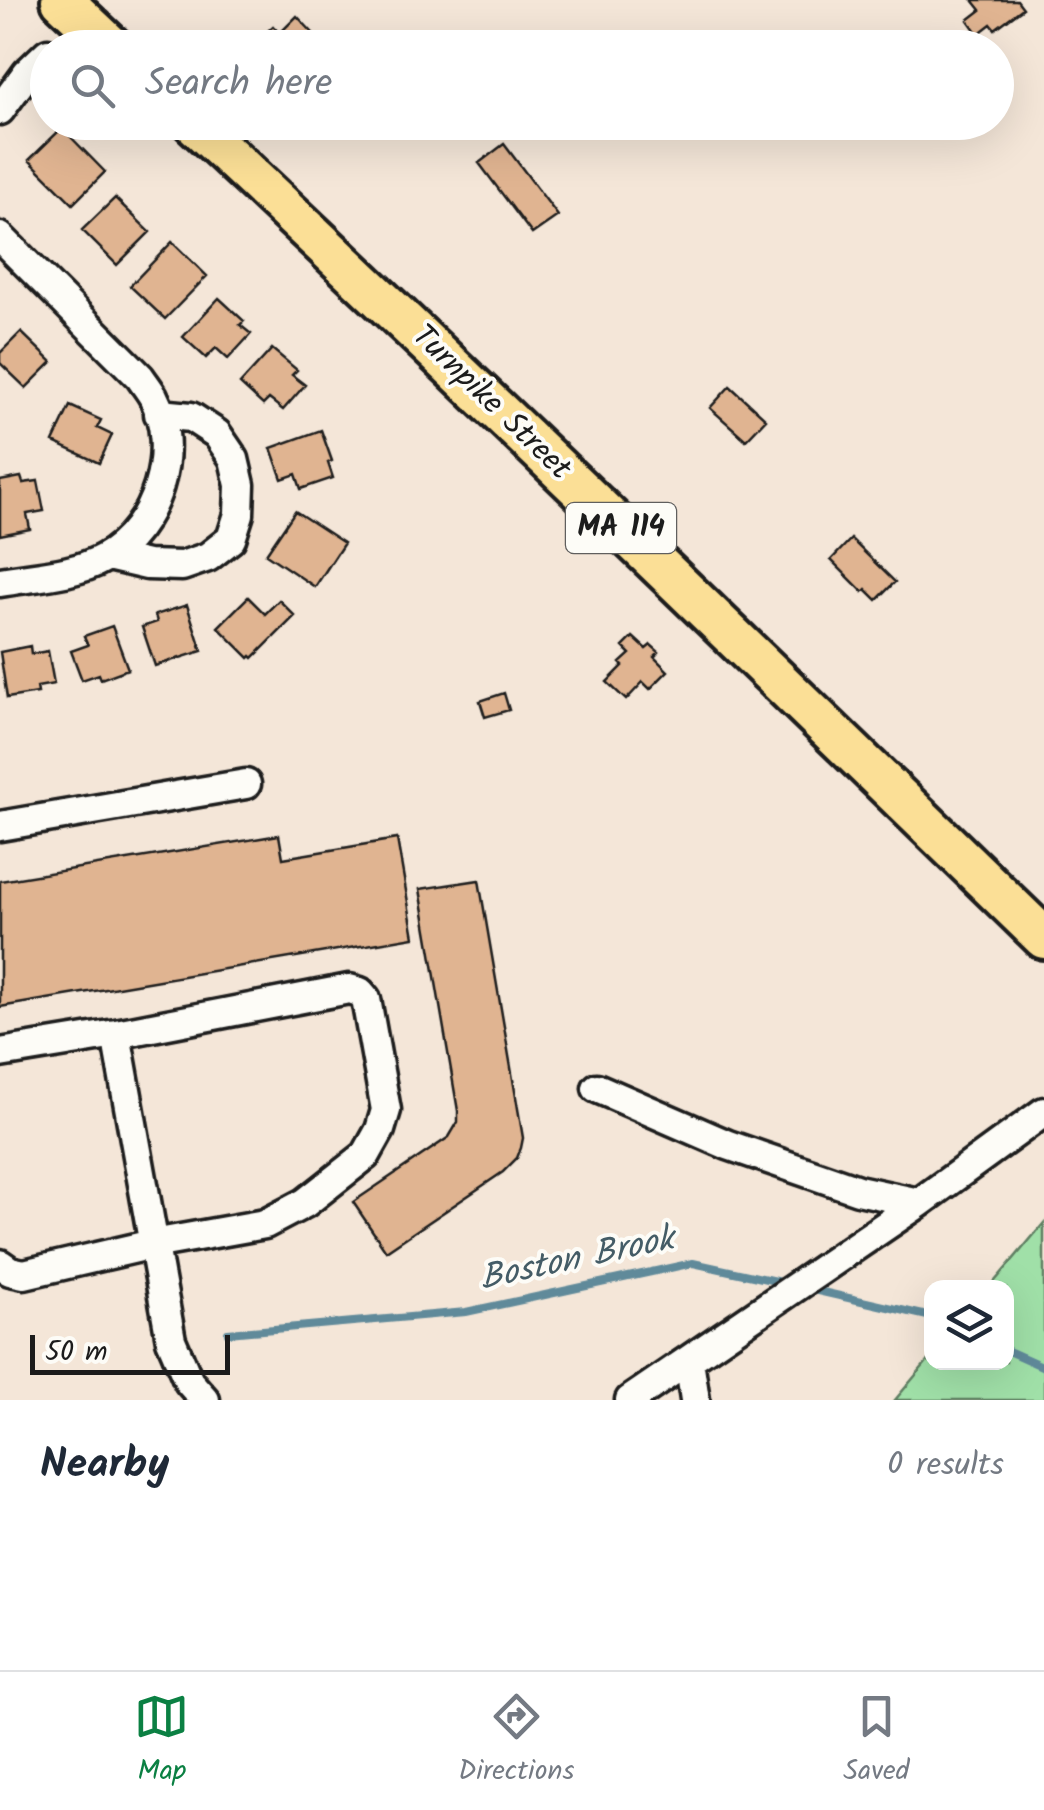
<!DOCTYPE html>
<html lang="en">
<head>
<meta charset="utf-8">
<style>
	:root { --surface:#fff; --page:#f6f6f7; --text:#1f2937; --muted:#747a83; --line:#e0e1e3; --accent:#0b8043 }
	body { margin:0; font-family:Kalam,sans-serif; background:var(--page); color:var(--text) }
	.controls { position:absolute; right:30px; bottom:30px; display:grid; overflow:hidden; border-radius:20px; box-shadow:0 10px 40px #0002 }
	.controls button { width:90px; height:90px; display:grid; place-items:center; padding:0; border:0; border-bottom:2px solid var(--line); background:var(--surface); color:var(--text); font:50px sans-serif }
	.scale { position:absolute; left:30px; bottom:25px; width:200px; box-sizing:border-box; padding-left:10px; border:5px solid #1c1c1c; border-top:0; font-size:28px; line-height:35px; white-space:nowrap; color:#1c1c1c; -webkit-text-stroke:8px #fdfcf7; paint-order:stroke }
	.list { margin:0; padding:0; list-style:none }
	h2 { display:flex; justify-content:space-between; align-items:center; height:130px; margin:0; padding:0 40px; font-size:42px }
	h2 small { font-size:32px; font-weight:400; color:var(--muted) }
	.icon { flex:none; width:55px; height:55px; fill:none; stroke:currentColor; stroke-width:2; stroke-linecap:round; stroke-linejoin:round }
	.map { position:relative; flex:none; width:1044px; height:1400px; overflow:hidden }
	.search { position:absolute; background:var(--surface); box-shadow:0 10px 40px #0002; left:30px; right:30px; top:30px; height:110px; display:flex; align-items:center; gap:25px; box-sizing:border-box; padding:0 35px; border-radius:55px; color:var(--muted); font-size:38px }
	.sheet { height:270px; background:var(--surface) }
	nav { display:flex; justify-content:space-around; align-items:center; box-sizing:border-box; height:140px; border-top:2px solid var(--line); background:var(--surface); font-size:28px; color:var(--muted) }
	nav a { display:grid; justify-items:center; gap:5px }
	nav .on { color:var(--accent) }
	.map>svg:first-child { display:block }
</style>
</head>
<body>
<div class="map">
<svg width="1044" height="1400" viewBox="0 0 1044 1400">
	<rect width="100%" height="100%" fill="#f4e6d8"/>
	<filter id="ink" filterUnits="userSpaceOnUse"><feTurbulence type="fractalNoise" baseFrequency=".01" numOctaves="2"/><feDisplacementMap in="SourceGraphic" scale="20" xChannelSelector="R" yChannelSelector="G"/><feConvolveMatrix kernelMatrix="1 2 1 2 8 2 1 2 1" color-interpolation-filters="sRGB"/></filter>
	<g filter="url(#ink)">
		<path fill="#a0e0a8" stroke="#5e7e62" stroke-width="2.5" d="M 1044,1223 L 1044,1400 L 895,1400 L 931,1357 L 932,1362 L 1006,1362 L 1006,1288 L 990,1287 Z"/>
		<g fill="none" stroke-linecap="round" stroke-linejoin="round">
			<path stroke="#608a9a" stroke-width="8" d="M 809,1289 L 932,1317
				M 228,1333 L 466,1312 L 693,1263 L 785,1283
				M 1006,1350 L 1044,1367"/>
		</g>
		<path fill="#e0b491" stroke="#1c1c1c" stroke-width="2.5" d="M 973,0 L 1017,0 L 1023,8 L 995,29 L 991,24 L 978,34 L 968,20 L 981,10 Z
			M 297,16 L 327,48 L 300,48 L 283,30 Z
			M 273,26 L 281,35 L 277,38 L 286,48 L 255,48 L 253,45 Z
			M 62,128 L 105,172 L 73,204 L 29,160 Z
			M 504,144 L 558,216 L 532,234 L 479,163 Z
			M 115,198 L 150,232 L 117,265 L 82,230 Z
			M 172,242 L 207,276 L 165,319 L 130,286 Z
			M 219,298 L 244,321 L 240,325 L 251,334 L 228,359 L 216,348 L 206,358 L 183,337 Z
			M 21,332 L 52,362 L 26,388 L 0,363 L 0,353 Z
			M 272,349 L 297,370 L 292,375 L 305,385 L 283,410 L 269,399 L 263,405 L 240,384 Z
			M 730,386 L 766,419 L 746,440 L 710,408 Z
			M 70,406 L 101,420 L 97,428 L 112,435 L 99,463 L 53,442 Z
			M 321,430 L 332,461 L 328,463 L 333,478 L 301,489 L 296,474 L 282,479 L 271,448 Z
			M 21,477 L 23,483 L 38,481 L 44,511 L 27,514 L 30,529 L 0,535 L 0,481 Z
			M 295,511 L 344,543 L 315,587 L 266,554 Z
			M 851,539 L 895,582 L 877,600 L 866,589 L 863,592 L 831,560 Z
			M 248,597 L 265,614 L 279,600 L 295,616 L 253,658 L 251,656 L 249,658 L 218,627 Z
			M 187,605 L 202,651 L 155,666 L 142,627 L 157,622 L 155,615 Z
			M 112,626 L 128,669 L 101,679 L 99,674 L 82,680 L 71,651 L 88,645 L 84,636 Z
			M 633,637 L 646,649 L 651,645 L 659,652 L 654,657 L 668,671 L 650,689 L 643,682 L 626,700 L 607,682 L 623,666 L 620,663 L 630,654 L 623,647 Z
			M 30,646 L 31,654 L 48,651 L 54,684 L 37,687 L 38,693 L 7,698 L 0,652 Z
			M 504,693 L 509,710 L 485,717 L 480,701 Z
			M 279,835 L 283,858 L 397,839 L 414,937 L 0,1007 L 0,881 Z
			M 479,880 L 523,1138 L 521,1148 L 517,1158 L 503,1172 L 386,1251 L 353,1202 L 449,1137 L 458,1122 L 458,1111 L 420,889 Z"/>
		<g fill="none" stroke-linecap="round" stroke-linejoin="round">
			<defs>
				<path id="minor" d="M 0,110 L 27,73 L 48,53
					M 0,237 L 140,377 C 144,383 149,389 153,396 C 181,449 157,529 104,558 C 74,575 34,576 0,582
					M 108,556 L 147,565 L 182,566 L 208,557 L 231,539 L 239,514 L 240,485 L 234,459 L 217,434 L 191,417 L 159,414
					M 0,826 L 246,784
					M 116,1034 L 171,1340 L 189,1382 L 205,1400
					M 0,1053 L 116,1034 L 349,989 L 360,992 L 366,999 L 386,1110 L 380,1130 L 366,1155 L 305,1203 L 265,1224 L 153,1244 L 24,1274 L 10,1271 L 0,1264
					M 597,1088 L 728,1145 L 858,1190 L 919,1203 L 630,1400
					M 919,1203 L 1044,1112
					M 689,1360 L 695,1400"/>
				<path id="highway" d="M 62,0 L 113,48
					M 193,122 C 480,391 762,664 1044,938"/>
			</defs>
			<use href="#minor" stroke="#1c1c1c" stroke-width="35"/>
			<use href="#highway" stroke="#1c1c1c" stroke-width="48"/>
			<use href="#minor" stroke="#fdfcf7" stroke-width="28"/>
			<use href="#highway" stroke="#fbdf96" stroke-width="40"/>
		</g>
	</g>
	<g text-anchor="middle" dominant-baseline="central" stroke-width="8" stroke-linejoin="round" paint-order="stroke">
		<rect fill="#fdfcf7" stroke="#605f5e" stroke-width="2.5" x="566" y="503" width="110" height="50" rx="8"/>
		<g font-size="30" font-weight="bold" fill="#1c1c1c">
			<text x="621" y="528">MA 114</text>
		</g>
		<g font-size="32" fill="#1c1c1c" stroke="#fdfcf7">
			<text transform="translate(491 403) rotate(44)">Turnpike Street</text>
		</g>
		<g font-size="35" font-style="italic" fill="#445c66" stroke="#fdfcf7">
			<text transform="translate(577 1260) rotate(-12)">Boston Brook</text>
		</g>
	</g>
</svg>
<div class="controls">
<button><svg class="icon" aria-label="layers" viewBox="0 0 24 24"><path d="M12 4l9 5-9 5-9-5zM3 14l9 5 9-5"/></svg></button>
</div>
<div class="scale">50 m</div>
<div class="search"><svg class="icon" aria-label="search" viewBox="0 0 24 24"><circle cx="10" cy="10" r="6"/><path d="M15 15l6 6"/></svg>Search here</div>
</div>
<section class="sheet">
<h2>Nearby<small>0 results</small></h2>
<ul class="list">
</ul>
</section>
<nav>
<a class="on"><svg class="icon" aria-label="map" viewBox="0 0 24 24"><path d="M3 6l6-2 6 2 6-2v14l-6 2-6-2-6 2zM9 4v14M15 6v14"/></svg>Map</a>
<a><svg class="icon" aria-label="directions" viewBox="0 0 24 24"><path d="M12 3l9 9-9 9-9-9zM9 14v-3h6M13 9l2 2-2 2"/></svg>Directions</a>
<a><svg class="icon" aria-label="saved" viewBox="0 0 24 24"><path d="M7 4h10v16l-5-4-5 4z"/></svg>Saved</a>
</nav>
</body>
</html>
